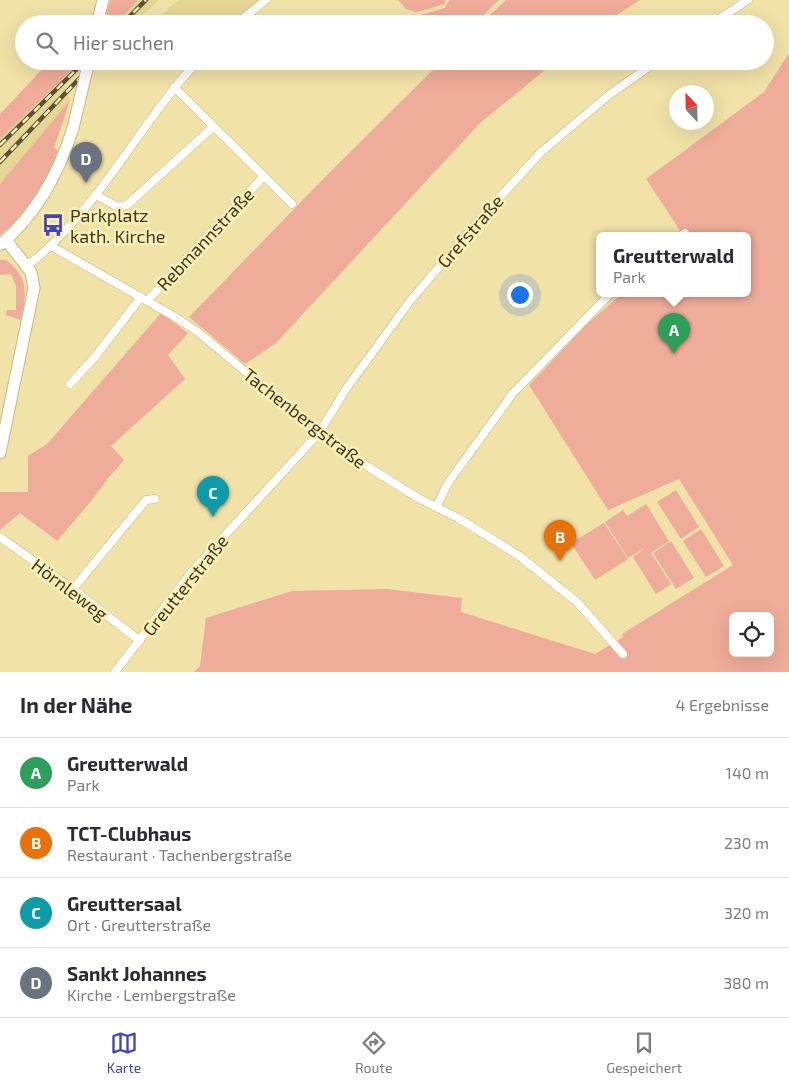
<!DOCTYPE html>
<html lang="de">
<head>
<meta charset="utf-8">
<style>
	:root { --surface:#fff; --page:#f7f7f7; --text:#2b2b33; --muted:#7c7c81; --line:#e1e1e2; --accent:#4145ba }
	body { margin:0; font-family:"Exo 2",sans-serif; background:var(--page); color:var(--text) }
	.controls { position:absolute; right:15px; bottom:15px; display:grid; overflow:hidden; border-radius:8px; box-shadow:0 5px 20px #0002 }
	.controls button { width:45px; height:45px; display:grid; place-items:center; padding:0; border:0; border-bottom:1px solid var(--line); background:var(--surface); color:var(--text); font:25px sans-serif }
	.compass { position:absolute; left:669px; top:85px; width:45px; height:45px; border-radius:50%; background:var(--surface); box-shadow:0 5px 20px #0002; rotate:338deg }
	.you { position:absolute; left:519px; top:294px; width:18px; height:18px; margin:-12px; border:4px solid #fff; border-radius:50%; background:#1a73e8; box-shadow:0 0 0 8px #1a73e833 }
	.badge { display:grid; place-items:center; width:32px; height:32px; border-radius:50%; background:var(--accent); color:#fff; font-size:16px; font-weight:700 }
	.pin { position:absolute; translate:-50% -41px; filter:drop-shadow(0 1px 2px #0008) }
	.pin::after { content:''; position:absolute; top:26px; width:18px; height:15px; background:inherit; clip-path:polygon(0 0,100% 0,50% 100%) }
	.popup { position:absolute; left:596px; top:232px; width:155px; height:65px; box-sizing:border-box; display:grid; place-content:center; border-radius:8px; background:var(--surface); filter:drop-shadow(0 1px 4px #0005); font-size:16px; white-space:nowrap; color:var(--muted) }
	.popup b { font-size:19px; color:var(--text) }
	.popup::after { content:''; position:absolute; left:50%; top:100%; margin-left:-10px; border:10px solid transparent; border-top-color:var(--surface) }
	.list { margin:0; padding:0; list-style:none }
	h2 { display:flex; justify-content:space-between; align-items:center; height:65px; margin:0; padding:0 20px; font-size:21px }
	h2 small { font-size:16px; font-weight:400; color:var(--muted) }
	.list li { display:grid; grid-template-columns:32px 1fr auto; gap:15px; align-items:center; box-sizing:border-box; height:70px; padding:0 20px; border-top:1px solid var(--line) }
	.list b { display:block; font-size:19px; white-space:nowrap }
	.list p { margin:0; font-size:16px; white-space:nowrap; color:var(--muted) }
	.list em { font-size:16px; font-style:normal; color:var(--muted) }
	.icon { flex:none; width:28px; height:28px; fill:none; stroke:currentColor; stroke-width:2; stroke-linecap:round; stroke-linejoin:round }
	.map { position:relative; flex:none; width:789px; height:672px; overflow:hidden }
	.search { position:absolute; background:var(--surface); box-shadow:0 5px 20px #0002; left:15px; right:15px; top:15px; height:55px; display:flex; align-items:center; gap:12px; box-sizing:border-box; padding:0 18px; border-radius:28px; color:var(--muted); font-size:19px }
	.sheet { height:345px; background:var(--surface) }
	nav { display:flex; justify-content:space-around; align-items:center; box-sizing:border-box; height:70px; border-top:1px solid var(--line); background:var(--surface); font-size:14px; color:var(--muted) }
	nav a { display:grid; justify-items:center; gap:2px }
	nav .on { color:var(--accent) }
	.map>svg:first-child { display:block }
</style>
</head>
<body>
<div class="map">
<svg width="789" height="672" viewBox="0 0 789 672">
	<rect width="100%" height="100%" fill="#f1e2a8"/>
	<path fill="#e6d593" d="M 138,0 L 159,0 L 134,24 L 116,24 Z
		M 178,0 L 261,0 L 232,24 L 153,23 Z
		M 62,79 L 70,100 L 0,184 L 0,139 Z"/>
	<path fill="#f0ac9a" fill-rule="evenodd" d="M 110,0 L 138,0 L 116,24 L 104,24 Z
		M 398,0 L 445,0 L 445,4 L 417,12 L 406,9 Z
		M 449,0 L 499,0 L 474,24 L 407,24 L 417,16 L 445,8 Z
		M 506,0 L 640,0 L 602,24 L 480,24 Z
		M 789,53 L 789,672 L 194,672 L 200,666 L 206,618 L 292,591 L 387,589 L 462,598 L 461,612 L 595,654 L 623,637 L 622,634 L 733,565 L 679,479 L 608,510 L 529,385 L 588,323 L 623,293 L 748,293 L 748,235 L 683,235 L 646,179 L 764,92 ZM 733,616 L 770,616 L 770,653 L 733,653 Z
		M 50,61 L 81,61 L 0,139 L 0,114 Z
		M 442,61 L 556,61 L 480,123 L 276,343 L 245,364 L 189,317 L 333,169 Z
		M 70,100 L 54,148 L 61,152 L 34,200 L 11,226 L 0,235 L 0,184 Z
		M 0,260 L 6,260 C 30,278 26,293 21,320 L 6,315 L 7,310 L 16,310 L 16,286 L 11,274 L 0,275 Z
		M 161,313 L 188,333 L 168,355 L 185,379 L 111,446 L 124,460 L 109,477 L 92,500 L 57,541 L 20,513 L 0,530 L 0,492 L 28,492 L 28,456 L 47,444 Z
		M 676,490 L 699,527 L 681,539 L 657,502 Z
		M 646,504 L 669,541 L 651,553 L 671,584 L 656,594 L 633,557 L 647,547 L 628,558 L 605,522 L 623,510 L 627,516 Z
		M 604,523 L 628,559 L 595,580 L 571,543 Z
		M 701,529 L 724,566 L 706,577 L 683,541 Z
		M 671,541 L 694,578 L 676,589 L 653,553 Z"/>
	<g fill="none" stroke-linecap="round" stroke-linejoin="round">
		<defs>
			<path id="minor" d="M 236,24 L 266,0
				M 711,24 L 748,0
				M 174,87 L 292,204
				M 96,195 L 118,207 L 127,205 L 213,127
				M 682,235 L 685,233
				M 51,246 L 175,317 L 198,332 L 319,433 L 370,468 L 418,498 L 458,518 L 518,555 L 577,602 L 623,654
				M 27,265 C 40,257 50,246 61,235 C 113,182 147,115 198,61
				M 147,301 L 263,177
				M 70,384 L 94,358 L 141,297
				M 436,507 L 448,483 L 513,393 L 611,293
				M 0,537 L 73,589 L 140,641
				M 73,589 L 146,500 L 155,499
				M 115,672 L 193,570 L 319,433 L 346,389 L 410,301 L 480,219 L 541,152 L 609,95 L 657,61"/>
			<path id="secondary" d="M 97,24 L 103,0
				M 1,244 C 38,213 59,173 73,128
				M 0,453 L 34,288 L 31,272 L 6,240"/>
		</defs>
		<use href="#minor" stroke="#c9ba81" stroke-width="9"/>
		<use href="#secondary" stroke="#c9ba81" stroke-width="13"/>
		<use href="#minor" stroke="#fff" stroke-width="8"/>
		<use href="#secondary" stroke="#fff" stroke-width="11"/>
		<defs>
			<path id="rail" d="M 122,24 L 146,0
				M 0,145 L 85,61
				M 0,162 L 96,61"/>
		</defs>
		<use href="#rail" stroke="#5a5336" stroke-width="4.5"/>
		<use href="#rail" stroke="#feefb4" stroke-width="2.5" stroke-dasharray="8" stroke-linecap="butt"/>
		<defs>
			<path id="secondary-bridge" d="M 73,128 L 89,61"/>
		</defs>
		<use href="#secondary-bridge" stroke="#c9ba81" stroke-width="13" stroke-linecap="butt"/>
		<use href="#secondary-bridge" stroke="#fff" stroke-width="11"/>
	</g>
	<defs>
		<symbol id="bus-bare" viewBox="-9 -9 18 18"><path d="M-5-6H5V4H4V6H2V4H-2V6H-4V4H-5ZM-3.5-4V0h7V-4ZM-3.5 1.2v1.5H-2V1.2ZM2 1.2v1.5H3.5V1.2Z" fill="#4145ba" stroke="#feefb4" stroke-width="2.5" paint-order="stroke"/></symbol>
	</defs>
	<g fill-rule="evenodd">
		<use href="#bus-bare" x="37" y="209" width="32" height="32"/>
	</g>
	<g text-anchor="middle" dominant-baseline="central" stroke-width="5" stroke-linejoin="round" paint-order="stroke">
		<g font-size="18" fill="#3e3821" stroke="#feefb4" text-anchor="start">
			<text x="70" y="215">Parkplatz<tspan x="70" dy="21">kath. Kirche</tspan></text>
		</g>
		<g font-size="18" fill="#3e3821" stroke="#feefb4">
			<text transform="translate(470 231) rotate(-49)">Grefstraße</text>
			<text transform="translate(205 239) rotate(-47)">Rebmannstraße</text>
			<text transform="translate(305 418) rotate(38)">Tachenbergstraße</text>
			<text transform="translate(185 585) rotate(-51)">Greutterstraße</text>
			<text transform="translate(70 589) rotate(37)">Hörnleweg</text>
		</g>
	</g>
</svg>
<div class="controls">
<button><svg class="icon" aria-label="locate" viewBox="0 0 24 24"><circle cx="12" cy="12" r="6"/><path d="M12 2v4M12 18v4M2 12h4M18 12h4"/></svg></button>
</div>
<svg class="compass" viewBox="-18 -18 36 36"><path d="M0-13l5 13h-10z" fill="#e53935"/><path d="M0 13l5-13h-10z" fill="#7c7c81"/></svg>
<div class="you"></div>
<div class="pin badge" style="left:674px;top:354px;background:#2e9e5b">A</div>
<div class="popup"><b>Greutterwald</b>Park</div>
<div class="pin badge" style="left:560px;top:561px;background:#e8710a">B</div>
<div class="pin badge" style="left:213px;top:517px;background:#0f9aa8">C</div>
<div class="pin badge" style="left:86px;top:183px;background:#6b7280">D</div>
<div class="search"><svg class="icon" aria-label="search" viewBox="0 0 24 24"><circle cx="10" cy="10" r="6"/><path d="M15 15l6 6"/></svg>Hier suchen</div>
</div>
<section class="sheet">
<h2>In der Nähe<small>4 Ergebnisse</small></h2>
<ul class="list">
<li><span class="badge" style="background:#2e9e5b">A</span><div><b>Greutterwald</b><p>Park</p></div><em>140 m</em></li>
<li><span class="badge" style="background:#e8710a">B</span><div><b>TCT-Clubhaus</b><p>Restaurant · Tachenbergstraße</p></div><em>230 m</em></li>
<li><span class="badge" style="background:#0f9aa8">C</span><div><b>Greuttersaal</b><p>Ort · Greutterstraße</p></div><em>320 m</em></li>
<li><span class="badge" style="background:#6b7280">D</span><div><b>Sankt Johannes</b><p>Kirche · Lembergstraße</p></div><em>380 m</em></li>
</ul>
</section>
<nav>
<a class="on"><svg class="icon" aria-label="map" viewBox="0 0 24 24"><path d="M3 6l6-2 6 2 6-2v14l-6 2-6-2-6 2zM9 4v14M15 6v14"/></svg>Karte</a>
<a><svg class="icon" aria-label="directions" viewBox="0 0 24 24"><path d="M12 3l9 9-9 9-9-9zM9 14v-3h6M13 9l2 2-2 2"/></svg>Route</a>
<a><svg class="icon" aria-label="saved" viewBox="0 0 24 24"><path d="M7 4h10v16l-5-4-5 4z"/></svg>Gespeichert</a>
</nav>
</body>
</html>
